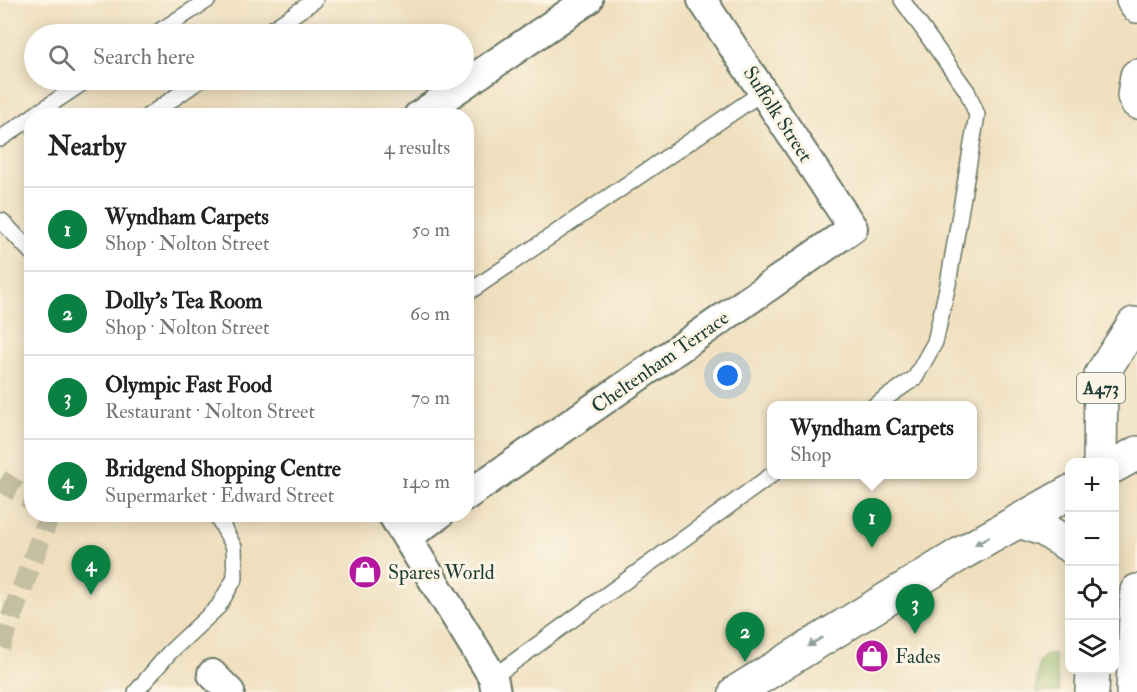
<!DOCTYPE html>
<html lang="en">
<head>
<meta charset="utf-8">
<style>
	:root { --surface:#fff; --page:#f6f6f6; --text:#222; --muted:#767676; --line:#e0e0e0; --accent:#0b8043 }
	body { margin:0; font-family:"IM FELL Double Pica",serif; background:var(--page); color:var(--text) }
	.controls { position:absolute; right:18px; bottom:18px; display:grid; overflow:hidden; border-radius:12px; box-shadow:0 3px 15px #0003 }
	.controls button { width:54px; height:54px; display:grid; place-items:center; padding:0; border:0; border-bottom:2px solid var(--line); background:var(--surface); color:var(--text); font:30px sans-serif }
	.you { position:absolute; left:728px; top:376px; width:21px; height:21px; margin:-15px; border:4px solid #fff; border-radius:50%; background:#1a73e8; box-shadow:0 0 0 9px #1a73e833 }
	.badge { display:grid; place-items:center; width:39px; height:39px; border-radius:50%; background:var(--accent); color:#fff; font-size:20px; font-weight:700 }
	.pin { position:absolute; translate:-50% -50px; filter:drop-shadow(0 2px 3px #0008) }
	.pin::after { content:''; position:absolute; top:32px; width:21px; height:18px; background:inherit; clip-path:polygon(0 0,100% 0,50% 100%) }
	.popup { position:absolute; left:767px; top:401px; width:210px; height:78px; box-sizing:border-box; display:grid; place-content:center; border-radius:12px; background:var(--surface); filter:drop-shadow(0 2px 4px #0005); font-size:20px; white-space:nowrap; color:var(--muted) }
	.popup b { font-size:22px; color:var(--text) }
	.popup::after { content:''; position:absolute; left:50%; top:100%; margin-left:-12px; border:12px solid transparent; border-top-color:var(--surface) }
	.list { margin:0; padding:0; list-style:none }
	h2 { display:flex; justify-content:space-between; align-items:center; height:78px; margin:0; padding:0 24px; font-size:26px }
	h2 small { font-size:20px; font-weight:400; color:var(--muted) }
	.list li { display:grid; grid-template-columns:39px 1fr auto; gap:18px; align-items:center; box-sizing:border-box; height:84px; padding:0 24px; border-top:2px solid var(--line) }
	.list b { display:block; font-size:22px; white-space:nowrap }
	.list p { margin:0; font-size:20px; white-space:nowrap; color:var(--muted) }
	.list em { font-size:20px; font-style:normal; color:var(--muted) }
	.icon { flex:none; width:33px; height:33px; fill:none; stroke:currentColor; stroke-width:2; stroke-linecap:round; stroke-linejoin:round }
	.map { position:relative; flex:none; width:1137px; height:692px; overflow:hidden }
	.search { position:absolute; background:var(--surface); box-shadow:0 3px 15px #0003; left:24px; top:24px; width:450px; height:66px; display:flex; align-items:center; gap:15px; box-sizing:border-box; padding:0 21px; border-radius:33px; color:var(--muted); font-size:22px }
	.panel { position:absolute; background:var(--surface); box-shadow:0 3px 15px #0003; left:24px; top:108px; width:450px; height:414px; border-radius:24px }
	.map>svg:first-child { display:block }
</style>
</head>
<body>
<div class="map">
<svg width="1137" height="692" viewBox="0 0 1137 692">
	<rect width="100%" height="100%" fill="#fcf5e5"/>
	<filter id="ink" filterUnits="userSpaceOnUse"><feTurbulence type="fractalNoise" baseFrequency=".0167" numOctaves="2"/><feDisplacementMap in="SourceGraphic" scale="12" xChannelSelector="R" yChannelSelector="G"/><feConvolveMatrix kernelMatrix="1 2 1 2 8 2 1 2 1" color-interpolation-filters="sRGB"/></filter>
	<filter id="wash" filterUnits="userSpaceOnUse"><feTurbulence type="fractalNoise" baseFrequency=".008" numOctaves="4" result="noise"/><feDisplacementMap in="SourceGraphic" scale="24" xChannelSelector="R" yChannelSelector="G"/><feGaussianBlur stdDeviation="1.35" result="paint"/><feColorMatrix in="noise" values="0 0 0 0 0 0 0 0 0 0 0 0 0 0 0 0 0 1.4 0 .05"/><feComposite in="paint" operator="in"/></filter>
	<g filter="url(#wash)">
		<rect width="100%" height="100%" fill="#efdfbe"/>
		<path fill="#96b668" stroke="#5a7a4e" stroke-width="1.5" d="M 1054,654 L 1059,692 L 1036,692 L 1039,663 L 1045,656 Z"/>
	</g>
	<g filter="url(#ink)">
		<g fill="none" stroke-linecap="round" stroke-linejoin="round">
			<path stroke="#c5bfa2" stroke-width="21" stroke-dasharray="21 10" stroke-linecap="butt" d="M 0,480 L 32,501
				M 0,647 L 50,514"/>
			<defs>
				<path id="service" d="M 155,34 L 208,0
					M 265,34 L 315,0
					M 33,116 L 87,80
					M 148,116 L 200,80
					M 0,139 L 32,117
					M 0,222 L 2,221 L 32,253
					M 466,294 L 764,91
					M 874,406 L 915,378 L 935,342 L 948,284 L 977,115 L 967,91 L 902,0
					M 493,677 L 773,474
					M 136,692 L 169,653 L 218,607 L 235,578 L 234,547 L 216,514"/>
				<path id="minor" d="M 418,116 L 588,0
					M 466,496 L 853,228 L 702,0
					M 392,514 L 493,677 L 496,692
					M 407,537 L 440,514
					M 212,674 L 230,692"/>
				<path id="tertiary" d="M 1133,0 L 1137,6
					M 1114,466 L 1137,453
					M 736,692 L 962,553 L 1070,492"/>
				<path id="primary" d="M 1137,76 L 1134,96 L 1137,102
					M 1100,462 L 1101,375 L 1134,324
					M 1019,521 L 1045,530 L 1070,546
					M 1092,692 L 1093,670
					M 1133,692 L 1137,591"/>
			</defs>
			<use href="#service" stroke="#687664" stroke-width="18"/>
			<use href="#minor" stroke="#687664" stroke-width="32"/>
			<use href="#tertiary" stroke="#687664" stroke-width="36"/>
			<use href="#primary" stroke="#687664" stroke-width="36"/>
			<use href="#service" stroke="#fff" stroke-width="15"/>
			<use href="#minor" stroke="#fff" stroke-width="28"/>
			<use href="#tertiary" stroke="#fff" stroke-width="33"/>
			<use href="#primary" stroke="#fff" stroke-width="33"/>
		</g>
		<defs><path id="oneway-solid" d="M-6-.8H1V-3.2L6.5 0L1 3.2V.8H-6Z" transform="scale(1.5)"/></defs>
		<g fill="#8f9e9a">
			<use href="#oneway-solid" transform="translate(982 541) rotate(151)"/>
			<use href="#oneway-solid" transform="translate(815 642) rotate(148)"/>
		</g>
	</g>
	<defs>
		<symbol id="shop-disc" viewBox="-11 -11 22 22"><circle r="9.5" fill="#b5179e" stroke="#fcf5e5"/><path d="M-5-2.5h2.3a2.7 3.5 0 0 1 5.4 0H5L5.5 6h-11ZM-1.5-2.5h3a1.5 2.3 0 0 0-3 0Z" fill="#fff"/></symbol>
	</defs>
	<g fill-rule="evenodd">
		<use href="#shop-disc" x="346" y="553" width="38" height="38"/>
		<use href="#shop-disc" x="853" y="637" width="38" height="38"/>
	</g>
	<g text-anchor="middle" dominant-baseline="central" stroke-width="6" stroke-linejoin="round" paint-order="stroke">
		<rect fill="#fcf5e5" stroke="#617469" stroke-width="1.5" x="1077" y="373" width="48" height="30" rx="4.5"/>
		<g font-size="18" font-weight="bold" fill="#1f3d34">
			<text x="1101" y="388">A473</text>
		</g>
		<g font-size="20" fill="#1f3d34" stroke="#fcf5e5">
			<text transform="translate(778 114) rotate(57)">Suffolk Street</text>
			<text transform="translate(660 362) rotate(-35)">Cheltenham Terrace</text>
		</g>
		<g font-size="20" fill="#1f3d34" stroke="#fcf5e5" text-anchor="start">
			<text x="388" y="572">Spares World</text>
			<text x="895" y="656">Fades</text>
		</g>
	</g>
</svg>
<div class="controls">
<button>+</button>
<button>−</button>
<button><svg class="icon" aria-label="locate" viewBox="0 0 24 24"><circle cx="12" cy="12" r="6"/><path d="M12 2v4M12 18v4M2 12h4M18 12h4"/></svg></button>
<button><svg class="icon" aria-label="layers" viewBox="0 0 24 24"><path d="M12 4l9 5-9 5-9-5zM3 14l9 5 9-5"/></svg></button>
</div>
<div class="you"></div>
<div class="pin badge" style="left:872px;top:548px">1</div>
<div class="popup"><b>Wyndham Carpets</b>Shop</div>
<div class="pin badge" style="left:745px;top:662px">2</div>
<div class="pin badge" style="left:915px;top:634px">3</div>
<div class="pin badge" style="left:91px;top:595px">4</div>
<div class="search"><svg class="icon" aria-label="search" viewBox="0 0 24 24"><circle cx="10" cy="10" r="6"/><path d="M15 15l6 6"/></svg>Search here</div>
<section class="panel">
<h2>Nearby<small>4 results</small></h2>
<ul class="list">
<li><span class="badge">1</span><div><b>Wyndham Carpets</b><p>Shop · Nolton Street</p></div><em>50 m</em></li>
<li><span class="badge">2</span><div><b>Dolly's Tea Room</b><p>Shop · Nolton Street</p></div><em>60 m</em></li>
<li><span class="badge">3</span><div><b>Olympic Fast Food</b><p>Restaurant · Nolton Street</p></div><em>70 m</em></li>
<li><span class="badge">4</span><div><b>Bridgend Shopping Centre</b><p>Supermarket · Edward Street</p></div><em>140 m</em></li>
</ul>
</section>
</div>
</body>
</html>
